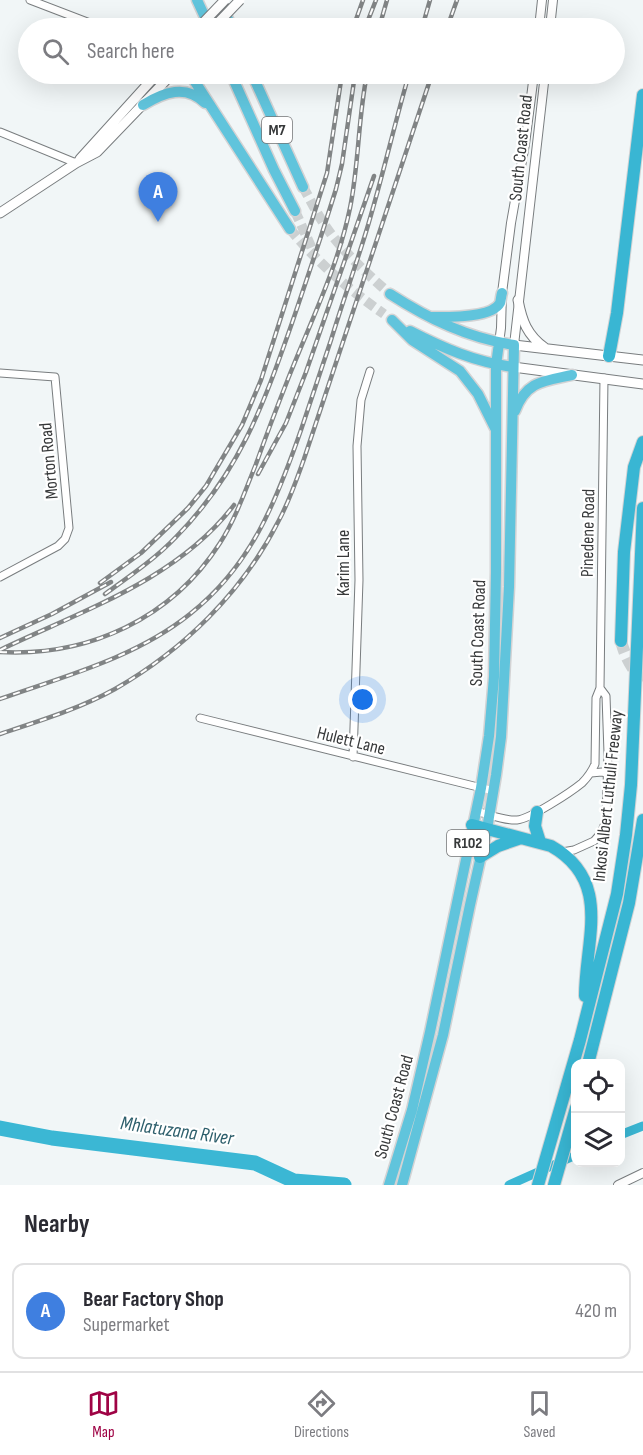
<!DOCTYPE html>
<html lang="en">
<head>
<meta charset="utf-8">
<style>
	:root { --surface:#fff; --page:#f7f7f7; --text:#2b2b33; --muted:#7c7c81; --line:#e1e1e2; --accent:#9f0345 }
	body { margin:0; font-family:"Sofia Sans Condensed",sans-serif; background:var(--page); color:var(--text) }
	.controls { position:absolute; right:18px; bottom:18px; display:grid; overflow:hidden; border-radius:12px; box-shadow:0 6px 24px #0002 }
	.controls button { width:54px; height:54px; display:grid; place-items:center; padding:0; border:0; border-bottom:2px solid var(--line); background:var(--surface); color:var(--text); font:30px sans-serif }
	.you { position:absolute; left:363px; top:700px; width:21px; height:21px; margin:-15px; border:4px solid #fff; border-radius:50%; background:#1a73e8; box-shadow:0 0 0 9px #1a73e833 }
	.badge { display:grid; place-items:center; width:39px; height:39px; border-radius:50%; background:var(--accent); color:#fff; font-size:20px; font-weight:700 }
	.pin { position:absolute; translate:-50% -50px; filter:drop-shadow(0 2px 3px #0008) }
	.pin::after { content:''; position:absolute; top:32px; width:21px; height:18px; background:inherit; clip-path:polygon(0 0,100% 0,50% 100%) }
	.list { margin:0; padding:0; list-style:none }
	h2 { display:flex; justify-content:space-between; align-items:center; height:78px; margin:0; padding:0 24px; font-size:26px }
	h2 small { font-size:20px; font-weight:400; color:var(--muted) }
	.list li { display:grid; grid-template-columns:39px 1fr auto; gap:18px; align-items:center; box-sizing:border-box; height:96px; margin:0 12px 12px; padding:0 12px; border:2px solid var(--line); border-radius:12px }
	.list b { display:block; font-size:22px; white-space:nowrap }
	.list p { margin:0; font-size:20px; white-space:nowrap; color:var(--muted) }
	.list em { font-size:20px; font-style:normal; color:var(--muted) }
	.icon { flex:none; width:33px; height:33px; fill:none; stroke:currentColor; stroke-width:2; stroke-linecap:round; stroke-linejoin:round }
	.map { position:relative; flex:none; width:643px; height:1185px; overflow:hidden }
	.search { position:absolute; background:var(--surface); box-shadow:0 6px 24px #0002; left:18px; right:18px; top:18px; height:66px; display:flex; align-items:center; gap:15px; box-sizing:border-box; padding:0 21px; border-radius:33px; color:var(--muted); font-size:22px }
	.sheet { height:186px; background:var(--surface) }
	nav { display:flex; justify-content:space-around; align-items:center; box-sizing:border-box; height:84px; border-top:2px solid var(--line); background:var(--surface); font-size:16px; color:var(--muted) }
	nav a { display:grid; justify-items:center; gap:3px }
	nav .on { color:var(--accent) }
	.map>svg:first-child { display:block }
</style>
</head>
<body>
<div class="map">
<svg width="643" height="1185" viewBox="0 0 643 1185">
	<rect width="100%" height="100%" fill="#f1f6f7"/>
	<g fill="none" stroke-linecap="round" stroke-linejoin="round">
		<path stroke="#3bb7d4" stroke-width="9" d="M 620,1135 L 643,1126
			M 509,1185 L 576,1155"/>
		<path stroke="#3bb7d4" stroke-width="15" d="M 0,1128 L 52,1138 L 255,1163 L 294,1181 L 344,1185"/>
		<path stroke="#ccd0d1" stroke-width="10" stroke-dasharray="10 5" stroke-linecap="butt" d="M 303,187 C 310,199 316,212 324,224 C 342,251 366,273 390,294
			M 295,211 L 313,251
			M 290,229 C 317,262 349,290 384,314"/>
		<path stroke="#ccd0d1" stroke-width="12" stroke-dasharray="12 6" stroke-linecap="butt" d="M 621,641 C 625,657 632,669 643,681"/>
		<defs>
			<path id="minor" d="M 30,0 L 103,28
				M 0,132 L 76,163
				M 0,373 L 55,377 L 69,528 L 65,539 L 58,546 L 0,577
				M 200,718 L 494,791
				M 353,757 L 359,580 L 357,446 L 361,400 L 370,371
				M 591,773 L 602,772 L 608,774
				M 475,811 C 489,814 503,821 517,820 C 530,819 571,792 582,783 C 588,777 592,771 595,764 L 596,698 L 600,688 L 604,378
				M 562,852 L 574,850 L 594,841 L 601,833 L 606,821 L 608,753 L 606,696 L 600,688"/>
			<path id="tertiary" d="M 539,28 L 542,0
				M 550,28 L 553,0
				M 499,343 L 501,328 L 502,293 L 511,223 L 525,144 L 534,74
				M 514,345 L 545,74
				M 618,1185 L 643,1173"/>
			<path id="secondary" d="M 80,159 L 157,74
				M 0,213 L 76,163 L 97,152 L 172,74
				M 518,300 C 522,321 527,335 545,348
				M 514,345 L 643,360
				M 513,367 L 643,384"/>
			<path id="trunk" d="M 197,0 L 210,28
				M 222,6 L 232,28
				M 190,74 L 290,229
				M 231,74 L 274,170 L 295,211
				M 252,74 L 303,187
				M 143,105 C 164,92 186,84 205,103
				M 390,294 C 429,319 468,338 514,345 L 509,587 L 501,737 L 496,775 L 487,829 L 470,905 L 443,1035 L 402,1185
				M 432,317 C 448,317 492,318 500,303 C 501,300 501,296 502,293
				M 392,320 L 412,340 L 460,371 L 478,394 L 495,428
				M 410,331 C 443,348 475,362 513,367
				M 515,411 C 526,381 544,381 572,375
				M 389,1185 L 412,1110 L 430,1032 L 481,788 L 489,736 L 494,677 L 496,572 L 496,365 L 499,343"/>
			<path id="motorway" d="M 609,356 L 617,313 L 643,95
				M 621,641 L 624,552 L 634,467 L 643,442
				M 537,812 L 535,826 L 540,842
				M 472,825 L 551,846 C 613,881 585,940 585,996
				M 480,857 L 498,846 L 521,838
				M 588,1064 L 629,903 L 643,820
				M 538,1185 L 580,1040 L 617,894 L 626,835 L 631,785 L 643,508
				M 554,1185 L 576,1108"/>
		</defs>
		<use href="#minor" stroke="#797d7f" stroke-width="9"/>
		<use href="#tertiary" stroke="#797d7f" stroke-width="10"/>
		<use href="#secondary" stroke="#797d7f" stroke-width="11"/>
		<use href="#trunk" stroke="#d3d3d4" stroke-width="13"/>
		<use href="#motorway" stroke="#d3d3d4" stroke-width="14"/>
		<use href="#minor" stroke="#fff" stroke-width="7"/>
		<use href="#tertiary" stroke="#fff" stroke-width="8"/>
		<use href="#secondary" stroke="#fff" stroke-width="9"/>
		<use href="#trunk" stroke="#60c4dc" stroke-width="10"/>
		<use href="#motorway" stroke="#39b6d3" stroke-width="12"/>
		<defs>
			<path id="rail" d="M 353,28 L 363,0
				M 365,28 L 376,0
				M 379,28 L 387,0
				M 422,28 L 430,0
				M 447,28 L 457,0
				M 258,474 L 286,423 L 306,372 L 374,176
				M 100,583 L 141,553 L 188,508 L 206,486 L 242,425 L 261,380 L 327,173 L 342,74
				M 105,594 C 130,576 155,559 176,537 C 239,473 263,406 292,323 C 307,279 322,234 336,189 L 342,164 L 355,74
				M 0,638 L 52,614 L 111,582
				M 0,650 C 81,611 177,580 234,505
				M 0,652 C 89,657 172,618 220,543 C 236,518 245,491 256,464 C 266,436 277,407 288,379 C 310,323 338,267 350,208 C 359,164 358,118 367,74
				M 0,699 C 65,676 135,658 190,614 C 251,566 276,502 301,430 C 311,400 321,370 331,340 C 342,304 355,268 366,232 C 382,179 394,126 409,74
				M 0,734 C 39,721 79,709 115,689 C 183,650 242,593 278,522 C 289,502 296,481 304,459 L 432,74"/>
		</defs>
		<use href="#rail" stroke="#818485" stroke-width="4.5"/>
		<use href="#rail" stroke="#fff" stroke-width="2" stroke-dasharray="7" stroke-linecap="butt"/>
		<defs>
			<path id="secondary-bridge" d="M 198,28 L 225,0
				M 213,28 L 240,0"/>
		</defs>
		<use href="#secondary-bridge" stroke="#797d7f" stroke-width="11" stroke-linecap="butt"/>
		<use href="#secondary-bridge" stroke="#fff" stroke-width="9"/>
	</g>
	<g text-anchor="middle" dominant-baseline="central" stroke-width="4.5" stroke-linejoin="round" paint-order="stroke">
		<g fill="#fff" stroke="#737475" stroke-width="1.5">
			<rect x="262" y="117" width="30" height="26" rx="4.5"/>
			<rect x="447" y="830" width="42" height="26" rx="4.5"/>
		</g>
		<g font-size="16" font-weight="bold" fill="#37393a">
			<text x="277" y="130">M7</text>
			<text x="468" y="843">R102</text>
		</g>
		<g font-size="18" fill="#37393a" stroke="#fff">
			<text transform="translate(521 148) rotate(-84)">South Coast Road</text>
			<text transform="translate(49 461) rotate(-95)">Morton Road</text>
			<text transform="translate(588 533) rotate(-89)">Pinedene Road</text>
			<text transform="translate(343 563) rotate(-90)">Karim Lane</text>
			<text transform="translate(478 633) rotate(-88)">South Coast Road</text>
			<text transform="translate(351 741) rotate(14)">Hulett Lane</text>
			<text transform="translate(608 796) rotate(-84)">Inkosi Albert Luthuli Freeway</text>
			<text transform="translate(394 1107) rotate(-75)">South Coast Road</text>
		</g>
		<g font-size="20" font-style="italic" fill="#2e5f6c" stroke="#fff">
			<text transform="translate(177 1131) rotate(8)">Mhlatuzana River</text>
		</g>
	</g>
</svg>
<div class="controls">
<button><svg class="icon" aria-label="locate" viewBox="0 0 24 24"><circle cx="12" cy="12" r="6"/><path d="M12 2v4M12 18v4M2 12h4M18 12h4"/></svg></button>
<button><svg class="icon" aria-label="layers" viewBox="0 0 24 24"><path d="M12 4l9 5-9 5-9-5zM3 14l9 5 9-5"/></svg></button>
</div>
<div class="you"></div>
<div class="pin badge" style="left:158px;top:222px;background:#3f7fe0">A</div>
<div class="search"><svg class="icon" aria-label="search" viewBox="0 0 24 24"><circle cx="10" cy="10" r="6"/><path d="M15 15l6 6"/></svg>Search here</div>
</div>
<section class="sheet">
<h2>Nearby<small></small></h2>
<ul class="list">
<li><span class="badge" style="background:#3f7fe0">A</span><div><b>Bear Factory Shop</b><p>Supermarket</p></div><em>420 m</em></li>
</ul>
</section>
<nav>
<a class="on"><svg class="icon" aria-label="map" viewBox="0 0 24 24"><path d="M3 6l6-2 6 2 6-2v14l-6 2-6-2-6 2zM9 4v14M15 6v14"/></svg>Map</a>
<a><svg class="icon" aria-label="directions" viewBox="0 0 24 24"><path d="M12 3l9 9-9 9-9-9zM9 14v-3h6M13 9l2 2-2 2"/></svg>Directions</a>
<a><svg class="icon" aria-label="saved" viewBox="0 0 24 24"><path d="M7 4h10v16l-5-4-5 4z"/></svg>Saved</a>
</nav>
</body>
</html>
